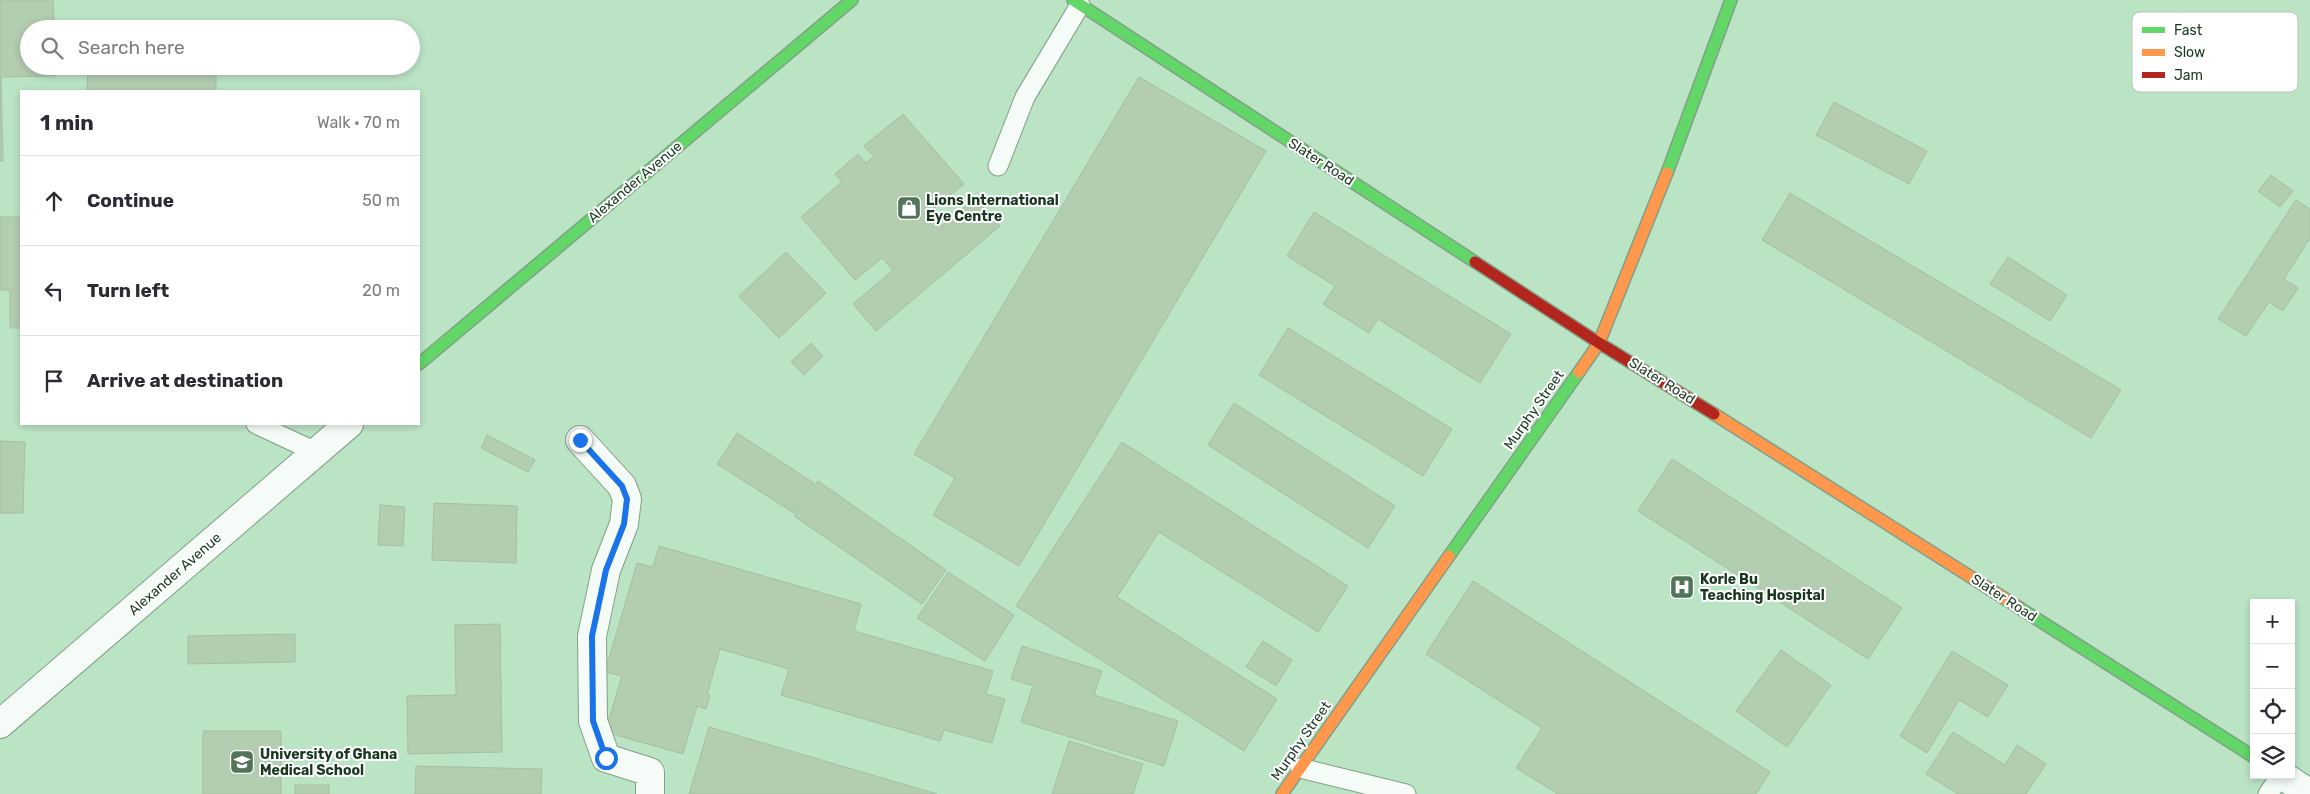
<!DOCTYPE html>
<html lang="en">
<head>
<meta charset="utf-8">
<style>
	:root { --surface:#fff; --page:#f2f2f3; --text:#2b2b33; --muted:#7c7c81; --line:#e1e1e2 }
	body { margin:0; font-family:Rubik,sans-serif; background:var(--page); color:var(--text) }
	.controls { position:absolute; right:15px; bottom:15px; display:grid; overflow:hidden; border-radius:0px; box-shadow:0 2px 8px #0003 }
	.controls button { width:45px; height:45px; display:grid; place-items:center; padding:0; border:0; border-bottom:1px solid var(--line); background:var(--surface); color:var(--text); font:25px sans-serif }
	.stop { position:absolute; width:15px; height:15px; margin:-11px; border:4px solid #1a73e8; border-radius:50%; background:#fff }
	.stop.end { background:#1a73e8; border-color:#fff; box-shadow:0 1px 5px #0008 }
	.list { margin:0; padding:0; list-style:none }
	h2 { display:flex; justify-content:space-between; align-items:center; height:65px; margin:0; padding:0 20px; font-size:21px }
	h2 small { font-size:16px; font-weight:400; color:var(--muted) }
	.list li { display:grid; grid-template-columns:32px 1fr auto; gap:15px; align-items:center; box-sizing:border-box; height:90px; padding:0 20px; border-top:1px solid var(--line) }
	.list b { display:block; font-size:19px; white-space:nowrap }
	.list em { font-size:16px; font-style:normal; color:var(--muted) }
	.icon { flex:none; width:28px; height:28px; fill:none; stroke:currentColor; stroke-width:2; stroke-linecap:round; stroke-linejoin:round }
	.map { position:relative; flex:none; width:2310px; height:794px; overflow:hidden }
	.search { position:absolute; background:var(--surface); box-shadow:0 2px 8px #0003; left:20px; top:20px; width:400px; height:55px; display:flex; align-items:center; gap:12px; box-sizing:border-box; padding:0 18px; border-radius:28px; color:var(--muted); font-size:19px }
	.panel { position:absolute; background:var(--surface); box-shadow:0 2px 8px #0003; left:20px; top:90px; width:400px; height:335px; border-radius:0px }
	.map>svg:first-child { display:block }
</style>
</head>
<body>
<div class="map">
<svg width="2310" height="794" viewBox="0 0 2310 794">
	<rect width="100%" height="100%" fill="#bbe4c5"/>
	<path fill="#b3cdb1" stroke="#a5bfa3" d="M 0,0 L 53,0 L 54,29 L 29,29 L 29,66 L 55,66 L 55,76 L 1,77 L 3,161 L 0,161 Z
		M 88,66 L 216,66 L 216,91 L 87,91 Z
		M 1139,77 L 1266,151 L 1019,566 L 933,515 L 955,478 L 914,454 Z
		M 1834,102 L 1927,151 L 1909,184 L 1816,135 Z
		M 903,114 L 964,184 L 930,212 L 942,226 L 975,198 L 1000,226 L 876,331 L 853,304 L 893,270 L 882,258 L 855,280 L 801,217 L 842,182 L 835,174 L 858,154 L 866,163 L 874,157 L 864,146 Z
		M 2271,175 L 2293,191 L 2280,207 L 2258,191 Z
		M 1790,193 L 2121,390 L 2091,438 L 1762,240 Z
		M 2296,200 L 2310,209 L 2310,238 L 2284,279 L 2298,288 L 2283,311 L 2269,302 L 2246,336 L 2218,319 Z
		M 1314,212 L 1511,334 L 1480,383 L 1378,319 L 1369,333 L 1323,304 L 1335,286 L 1287,256 Z
		M 0,217 L 21,217 L 21,328 L 10,328 L 10,290 L 0,290 Z
		M 786,252 L 826,293 L 779,338 L 739,296 Z
		M 2008,257 L 2067,295 L 2050,321 L 1990,284 Z
		M 1288,328 L 1452,429 L 1423,476 L 1259,375 Z
		M 811,343 L 823,356 L 804,375 L 791,362 Z
		M 1234,403 L 1395,506 L 1368,548 L 1208,445 Z
		M 737,433 L 814,483 L 794,513 L 717,464 Z
		M 487,435 L 535,460 L 528,472 L 481,448 Z
		M 0,441 L 25,442 L 23,513 L 0,513 Z
		M 1122,442 L 1348,586 L 1318,632 L 1159,532 L 1117,597 L 1277,699 L 1244,751 L 1016,606 Z
		M 1672,459 L 1902,608 L 1868,659 L 1638,511 Z
		M 818,481 L 946,570 L 922,604 L 794,516 Z
		M 434,503 L 517,506 L 516,563 L 432,560 Z
		M 380,505 L 405,507 L 403,546 L 378,545 Z
		M 659,546 L 861,604 L 854,631 L 993,671 L 986,694 L 1005,699 L 992,743 L 944,730 L 940,741 L 781,695 L 789,669 L 720,649 L 707,695 L 710,695 L 706,709 L 697,706 L 683,754 L 605,732 L 622,676 L 605,672 L 637,563 L 653,567 Z
		M 948,572 L 1014,615 L 985,661 L 917,618 Z
		M 1473,581 L 1770,772 L 1756,794 L 1558,794 L 1516,768 L 1542,728 L 1426,654 Z
		M 500,624 L 502,752 L 408,754 L 407,696 L 456,695 L 455,625 Z
		M 295,634 L 295,662 L 188,664 L 188,636 Z
		M 1263,641 L 1292,660 L 1276,686 L 1246,667 Z
		M 1022,646 L 1102,671 L 1094,695 L 1178,721 L 1164,766 L 1021,722 L 1033,686 L 1011,679 Z
		M 1781,650 L 1831,685 L 1787,747 L 1736,711 Z
		M 1952,651 L 2008,685 L 1988,717 L 1959,700 L 1927,753 L 1900,736 Z
		M 709,727 L 937,794 L 689,794 Z
		M 203,731 L 281,731 L 281,794 L 203,794 Z
		M 1953,732 L 2005,765 L 2017,745 L 2046,764 L 2026,794 L 1958,794 L 1926,774 Z
		M 1069,741 L 1143,764 L 1133,794 L 1052,794 Z
		M 416,766 L 542,769 L 541,794 L 415,794 Z
		M 295,785 L 329,785 L 329,794 L 295,794 Z"/>
	<g fill="none" stroke-linecap="round" stroke-linejoin="round">
		<defs>
			<path id="lane" d="M 998,166 L 1025,97 L 1080,5
				M 256,424 L 316,452
				M 1300,768 L 1406,794
				M 2268,794 L 2281,775"/>
			<path id="street" d="M 580,440 L 622,486 L 627,499 L 624,524 L 606,570 L 592,636 L 593,721 L 606,758 L 650,772 L 650,794
				M 0,724 L 349,424
				M 2282,775 L 2310,794"/>
			<path id="fast" d="M 1073,0 L 1475,262
				M 1667,173 L 1731,0
				M 419,364 L 852,0
				M 1449,556 L 1579,372
				M 2018,607 L 2254,757"/>
			<path id="slow" d="M 1579,372 L 1599,343 L 1667,173
				M 1714,414 L 2018,607
				M 1282,794 L 1449,556"/>
			<path id="jam" d="M 1475,262 L 1599,343 L 1714,414"/>
		</defs>
		<use href="#lane" stroke="#80a089" stroke-width="21"/>
		<use href="#street" stroke="#80a089" stroke-width="30"/>
		<use href="#fast" stroke="#80a089" stroke-width="14"/>
		<use href="#slow" stroke="#80a089" stroke-width="14"/>
		<use href="#jam" stroke="#80a089" stroke-width="14"/>
		<use href="#lane" stroke="#f5fbf6" stroke-width="19"/>
		<use href="#street" stroke="#f5fbf6" stroke-width="28"/>
		<use href="#fast" stroke="#63d668" stroke-width="11"/>
		<use href="#slow" stroke="#ff974d" stroke-width="11"/>
		<use href="#jam" stroke="#b3261e" stroke-width="11"/>
	</g>
	<g fill="none" stroke-linecap="round" stroke-linejoin="round">
		<path stroke="#1a73e8" stroke-width="6" d="M 580,440 L 622,486 L 627,499 L 624,524 L 606,570 L 592,636 L 593,721 L 606,758"/>
	</g>
	<defs>
		<symbol id="shop-square" viewBox="-11 -11 22 22"><rect x="-9" y="-9" width="18" height="18" rx="4" fill="#52745b" stroke="#fff"/><path d="M-5-2.5h2.3a2.7 3.5 0 0 1 5.4 0H5L5.5 6h-11ZM-1.5-2.5h3a1.5 2.3 0 0 0-3 0Z" fill="#fff"/></symbol>
		<symbol id="hospital-square" viewBox="-11 -11 22 22"><rect x="-9" y="-9" width="18" height="18" rx="4" fill="#52745b" stroke="#fff"/><path d="M-5-5h3v3.5h4V-5h3V5h-3V1.5h-4V5h-3Z" fill="#fff"/></symbol>
		<symbol id="university-square" viewBox="-11 -11 22 22"><rect x="-9" y="-9" width="18" height="18" rx="4" fill="#52745b" stroke="#fff"/><path d="M0-5L7-2L0 1L-7-2ZM-4 1L0 2.5L4 1V4Q0 6-4 4Z" fill="#fff"/></symbol>
	</defs>
	<g fill-rule="evenodd">
		<use href="#shop-square" x="895" y="194" width="28" height="28"/>
		<use href="#hospital-square" x="1668" y="573" width="28" height="28"/>
		<use href="#university-square" x="228" y="748" width="28" height="28"/>
	</g>
	<g text-anchor="middle" dominant-baseline="central" stroke-width="4" stroke-linejoin="round" paint-order="stroke">
		<g font-size="14" fill="#193822" stroke="#fff">
			<text transform="translate(1321 162) rotate(33)">Slater Road</text>
			<text transform="translate(635 182) rotate(-40)">Alexander Avenue</text>
			<text transform="translate(1662 381) rotate(32)">Slater Road</text>
			<text transform="translate(1534 410) rotate(-55)">Murphy Street</text>
			<text transform="translate(175 574) rotate(-41)">Alexander Avenue</text>
			<text transform="translate(2004 598) rotate(33)">Slater Road</text>
			<text transform="translate(1301 741) rotate(-55)">Murphy Street</text>
		</g>
		<g font-size="14" font-weight="bold" fill="#193822" stroke="#fff" text-anchor="start">
			<text x="926" y="200">Lions International<tspan x="926" dy="16">Eye Centre</tspan></text>
			<text x="1700" y="579">Korle Bu<tspan x="1700" dy="16">Teaching Hospital</tspan></text>
			<text x="260" y="754">University of Ghana<tspan x="260" dy="16">Medical School</tspan></text>
		</g>
	</g>
	<rect x="2132" y="12" width="166" height="80" rx="8" fill="#fff" stroke="#bac3bd" stroke-width="1"/>
	<rect x="2142" y="27" width="23" height="6" fill="#63d668"/>
	<rect x="2142" y="49" width="23" height="7" fill="#ff974d"/>
	<rect x="2142" y="72" width="23" height="6" fill="#b3261e"/>
	<g font-size="14" fill="#193822">
		<text x="2174" y="35">Fast</text>
		<text x="2174" y="57">Slow</text>
		<text x="2174" y="80">Jam</text>
	</g>
</svg>
<div class="controls">
<button>+</button>
<button>−</button>
<button><svg class="icon" aria-label="locate" viewBox="0 0 24 24"><circle cx="12" cy="12" r="6"/><path d="M12 2v4M12 18v4M2 12h4M18 12h4"/></svg></button>
<button><svg class="icon" aria-label="layers" viewBox="0 0 24 24"><path d="M12 4l9 5-9 5-9-5zM3 14l9 5 9-5"/></svg></button>
</div>
<div class="stop" style="left:606px;top:758px"></div>
<div class="stop end" style="left:580px;top:440px"></div>
<div class="search"><svg class="icon" aria-label="search" viewBox="0 0 24 24"><circle cx="10" cy="10" r="6"/><path d="M15 15l6 6"/></svg>Search here</div>
<section class="panel">
<h2>1 min<small>Walk · 70 m</small></h2>
<ul class="list">
<li><svg class="icon" aria-label="ahead" viewBox="0 0 24 24"><path d="M12 20V5M6 11l6-6 6 6"/></svg><div><b>Continue</b></div><em>50 m</em></li>
<li><svg class="icon" aria-label="left" viewBox="0 0 24 24"><path d="M17 20v-9H6M10 6l-5 5 5 5"/></svg><div><b>Turn left</b></div><em>20 m</em></li>
<li><svg class="icon" aria-label="arrive" viewBox="0 0 24 24"><path d="M6 21V4h12l-3 4 3 4H6"/></svg><div><b>Arrive at destination</b></div></li>
</ul>
</section>
</div>
</body>
</html>
